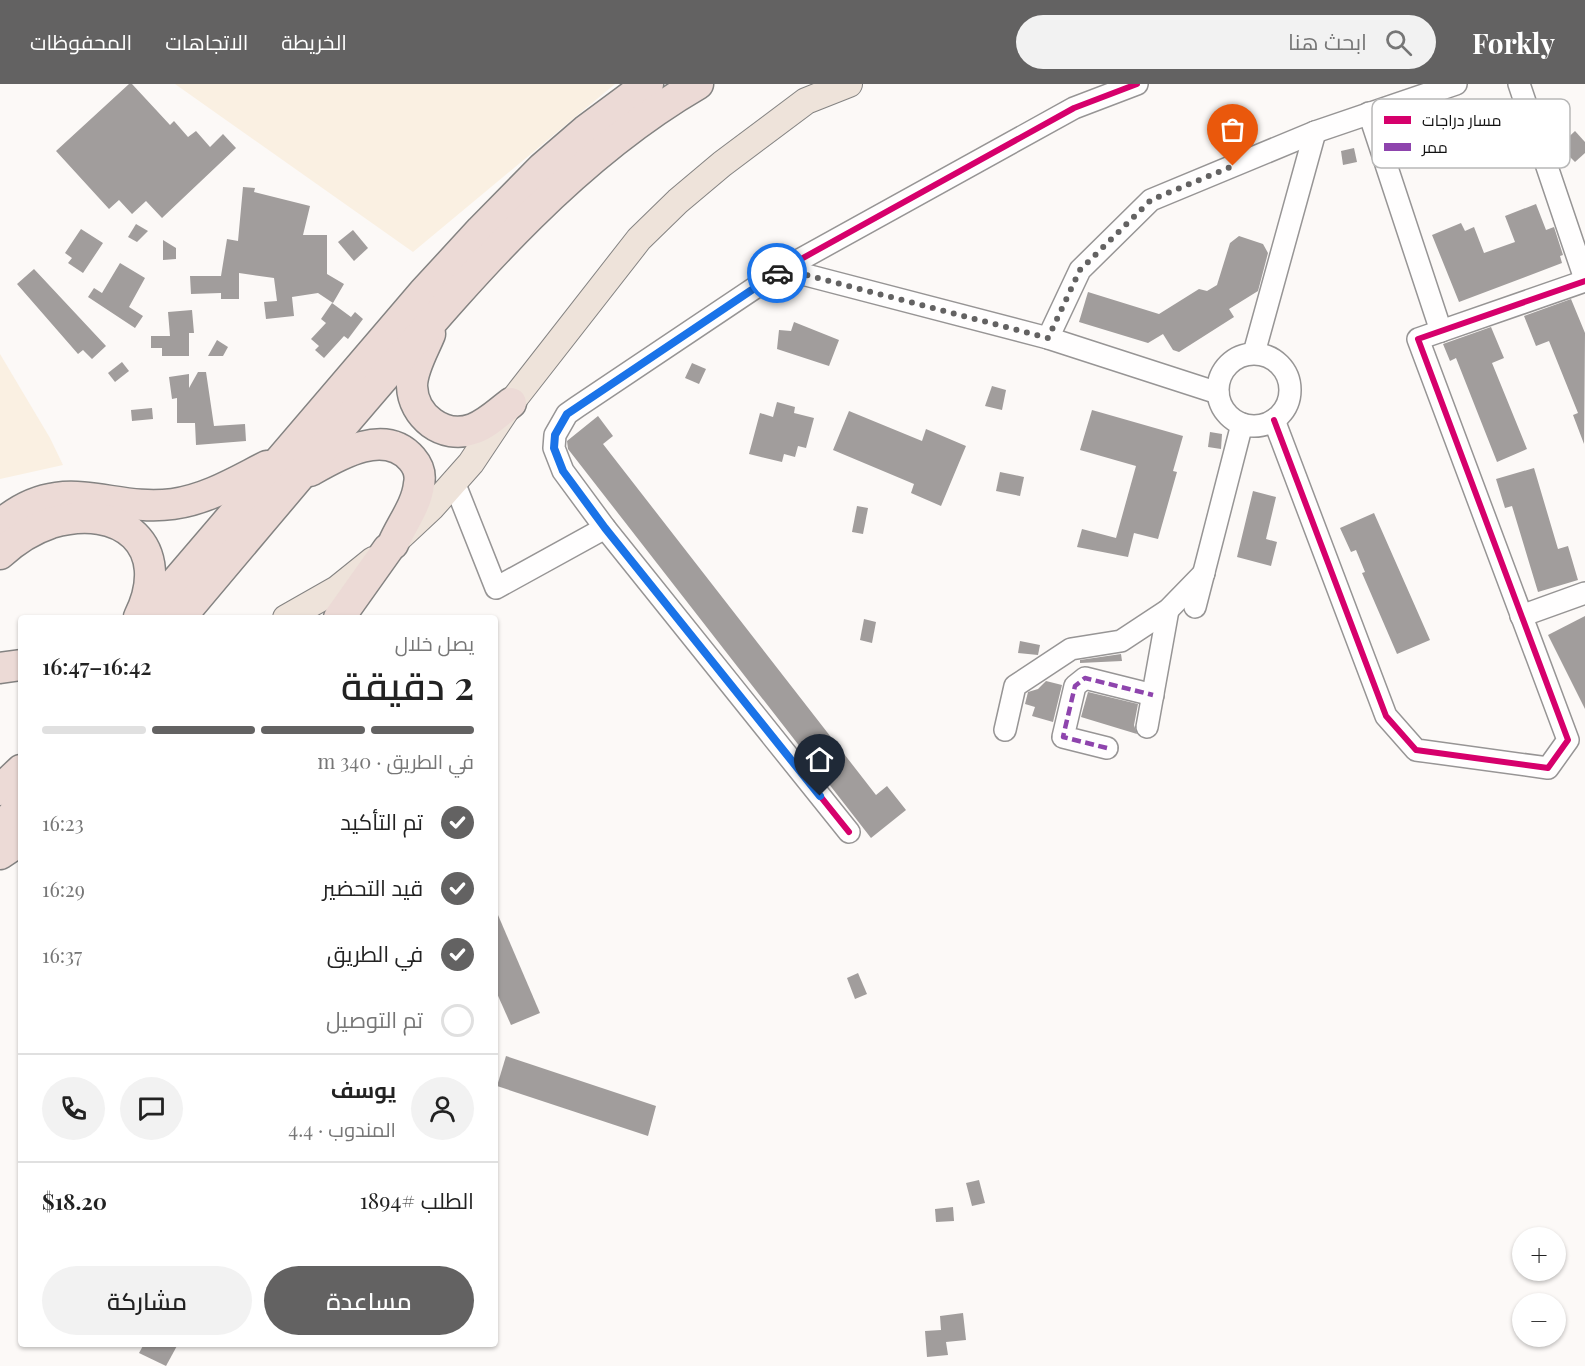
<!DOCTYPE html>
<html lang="ar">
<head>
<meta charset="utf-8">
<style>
  body { margin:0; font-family:"Playfair Display",Cairo,serif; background:#f2f2f2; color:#222; direction:rtl; height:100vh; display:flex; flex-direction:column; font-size:22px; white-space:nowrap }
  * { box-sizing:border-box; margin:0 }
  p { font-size:20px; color:#767676 }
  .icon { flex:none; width:33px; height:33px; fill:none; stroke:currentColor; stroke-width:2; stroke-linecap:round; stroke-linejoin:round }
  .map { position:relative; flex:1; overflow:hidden; direction:ltr }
  .sheet { position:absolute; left:18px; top:531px; width:480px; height:732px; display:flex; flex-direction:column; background:#fff; border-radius:6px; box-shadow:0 2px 4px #0004; direction:rtl }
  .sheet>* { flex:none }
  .fabs { position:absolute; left:1512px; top:1143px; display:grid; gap:12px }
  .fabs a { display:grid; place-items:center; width:54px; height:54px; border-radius:50%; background:#fff; box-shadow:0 2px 4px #0004; font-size:30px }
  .pin { position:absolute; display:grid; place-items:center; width:51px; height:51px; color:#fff; margin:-62px -26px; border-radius:50% 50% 50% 0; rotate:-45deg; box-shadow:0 0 6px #0007 }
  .pin .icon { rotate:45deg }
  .courier { position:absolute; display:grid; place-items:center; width:60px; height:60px; margin:-30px; border:4px solid #1a73e8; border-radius:50%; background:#fff; color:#222; box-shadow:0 2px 8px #0007 }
  .overview em { font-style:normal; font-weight:600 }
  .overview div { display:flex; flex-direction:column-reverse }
  .overview { display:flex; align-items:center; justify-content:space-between; height:102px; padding:0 24px }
  h1 { font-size:39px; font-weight:600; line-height:45px }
  .bar { display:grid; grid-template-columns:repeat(4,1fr); gap:9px 6px; align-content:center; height:72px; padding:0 24px }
  .bar i { height:8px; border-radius:4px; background:#e0e0e0 }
  .bar .on { background:#636262 }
  .bar p { grid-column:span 4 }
  .line { display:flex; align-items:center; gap:15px; padding:0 24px; border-top:2px solid #e0e0e0 }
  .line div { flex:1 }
  .round { display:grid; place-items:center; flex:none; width:63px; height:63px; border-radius:32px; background:#f2f2f2 }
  ol { padding:0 24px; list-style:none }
  li { display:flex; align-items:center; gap:18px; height:66px }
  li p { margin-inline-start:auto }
  li .icon { padding:6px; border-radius:50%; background:#636262; color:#fff; stroke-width:4 }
  li:last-child { color:#767676 }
  li i { width:33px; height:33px; border:3px solid #e0e0e0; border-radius:50% }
  .action { display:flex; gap:12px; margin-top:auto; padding:12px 24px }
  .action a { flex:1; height:69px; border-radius:36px; background:#636262; color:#fff; font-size:24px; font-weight:600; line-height:69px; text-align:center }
  .action a+a { background:#f2f2f2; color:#222 }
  header { display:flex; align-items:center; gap:36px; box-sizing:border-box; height:84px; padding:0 30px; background:#636262; color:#fff }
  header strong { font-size:28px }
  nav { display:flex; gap:33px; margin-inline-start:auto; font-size:21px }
  .search { width:420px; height:54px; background:#f2f2f2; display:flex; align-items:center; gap:15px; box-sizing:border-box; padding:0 21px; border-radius:33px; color:#767676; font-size:22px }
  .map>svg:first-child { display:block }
  .farmland { fill:#faf0e2 }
  .building { fill:#a19d9c }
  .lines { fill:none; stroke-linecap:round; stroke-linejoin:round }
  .minor-casing { stroke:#979595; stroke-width:24 }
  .major-casing { stroke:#848382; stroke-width:28 }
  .highway-casing { stroke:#848382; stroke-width:33 }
  .minor { stroke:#fffefe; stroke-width:21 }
  .major { stroke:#eee3da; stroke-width:26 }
  .highway { stroke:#ecdad6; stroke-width:30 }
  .quiet { stroke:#8e44ad; stroke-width:4.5; stroke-dasharray:9 4.5; stroke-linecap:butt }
  .cycleway-casing { stroke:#fff; stroke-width:10 }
  .cycleway { stroke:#d6006c; stroke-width:6 }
  .done { stroke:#636262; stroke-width:6; stroke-dasharray:0 10.8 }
  .route { stroke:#1a73e8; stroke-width:8 }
  .key { fill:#fff; stroke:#b8b8b8; stroke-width:1.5 }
  .key-label { font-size:16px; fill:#111 }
</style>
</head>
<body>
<header>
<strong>Forkly</strong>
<div class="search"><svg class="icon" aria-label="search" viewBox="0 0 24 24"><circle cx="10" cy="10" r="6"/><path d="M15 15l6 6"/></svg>ابحث هنا</div>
<nav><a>الخريطة</a><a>الاتجاهات</a><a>المحفوظات</a></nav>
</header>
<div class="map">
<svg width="1585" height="1282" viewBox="0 0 1585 1282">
  <rect width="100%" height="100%" fill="#fcf9f7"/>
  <!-- farmland -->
  <g class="farmland">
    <path d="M175,0h440l-202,168z"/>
    <path d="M0,270l50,84 13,27 -63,14z"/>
  </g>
  <!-- building -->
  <g class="building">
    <path d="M129,0h3l38,41 4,-4 14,16 8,-6 14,16 13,-13 13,14 -74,70 -16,-17 -14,13 -13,-14 -10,9 -53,-58z"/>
    <path d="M1575,47l10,11v11l-10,9 -16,-16z"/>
    <path d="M1354,64l3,14 -14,3 -2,-14z"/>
    <path d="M243,103l12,1 -1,4 56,14 -7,29h24v39l17,10 -11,19 -15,-10 -26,4 2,19 -28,3 -2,-17 13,-1 -3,-23 -35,-5v26h-18v-6l-30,1 -1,-18h31l6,-37 11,2z"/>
    <path d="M1536,120l10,26 8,-3 9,28 -3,1 2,7 -103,39 -27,-67 29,-12 4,8 9,-4 10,26 31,-11 -10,-26z"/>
    <path d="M136,140l12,7 -11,11 -9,-5z"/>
    <path d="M81,145l22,14 -20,30 -15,-10 4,-5 -7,-5z"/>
    <path d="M353,146l15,18 -14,13 -16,-19z"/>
    <path d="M1239,152l24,8 5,9 -10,38 -29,18 5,8 -55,35 -6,-2 -10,-16 -15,9 -69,-21 9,-30 71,22 40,-25 8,2 10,-6 13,-42z"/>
    <path d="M163,156l13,8v11l-13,1z"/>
    <path d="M120,179l25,15 -16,29 14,9 -8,12 -47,-31 6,-9 8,5z"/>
    <path d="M34,185l72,77 -14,13 -9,-9 -5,4 -61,-70z"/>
    <path d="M1571,215l14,34 -1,111 -11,-29 5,-2 -29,-72 -13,5 -12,-30z"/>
    <path d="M332,219l19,14 4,-5 8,7 -15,20 -4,-3 -20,22 -9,-8 4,-4 -8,-7 15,-16 -5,-4z"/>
    <path d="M192,226l2,23h-5v23h-27v-8h-11v-12h19l-2,-24z"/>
    <path d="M794,238l45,18 -10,26 -52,-17 2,-19 12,1z"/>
    <path d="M1491,243l13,31 -12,5 35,86 -30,13 -41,-104 -6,3 -7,-17z"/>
    <path d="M217,256l11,7 -5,9h-15z"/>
    <path d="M122,278l7,9 -14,11 -7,-9z"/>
    <path d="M692,279l14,6 -7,15 -14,-6z"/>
    <path d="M198,288h8l8,54 31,-2 1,17 -50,4 -1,-22h-18v-25l-5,1 -3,-22 20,-3v14z"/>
    <path d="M992,302l14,4 -4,20 -17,-4z"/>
    <path d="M777,318l18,5 -1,6 20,5 -8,30 -8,-2 -3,11 -11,-3 -2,8 -33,-8 11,-41 13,4z"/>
    <path d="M152,324l1,11 -21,2 -1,-11z"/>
    <path d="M1092,326l91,26 -10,35 4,1 -19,67 -24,-6 -6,24 -51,-10 5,-18 34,9 20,-72 -56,-16z"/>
    <path d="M849,327l73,30 4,-12 40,17 -25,60 -30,-13 3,-9 -81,-34z"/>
    <path d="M598,332l15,20 -10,8 273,351 11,-9 19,24 -35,28 -303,-389 -1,-8z"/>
    <path d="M1210,348l12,2 -1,15 -13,-2z"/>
    <path d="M1534,384l24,81 10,-3 10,34 -40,12 -26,-86 -7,2 -9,-29z"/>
    <path d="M1000,388l24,5 -4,19 -24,-5z"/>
    <path d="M1253,407l23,6 -10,42 11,3 -6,24 -34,-9z"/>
    <path d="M857,422l11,2 -5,26 -11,-2z"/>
    <path d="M1374,429l56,127 -33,14 -35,-81 3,-1 -9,-22 -5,2 -11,-24z"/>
    <path d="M1585,532v93l-37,-74z"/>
    <path d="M864,535l12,3 -4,21 -12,-3z"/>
    <path d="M1020,557l20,4 -2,10 -20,-2z"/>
    <path d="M1121,570l1,7 -42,2v-3z"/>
    <path d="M1046,597l16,4 -9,37 -21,-6 3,-9 -10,-3 3,-12 10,-3z"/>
    <path d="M1088,608l50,12 -4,21 3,9 -56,-17z"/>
    <path d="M495,824l45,105 -29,12 -16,-36z"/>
    <path d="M858,889l9,21 -12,5 -8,-21z"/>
    <path d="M506,972l150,50 -8,30 -151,-50z"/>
    <path d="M979,1096l6,23 -13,3 -6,-23z"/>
    <path d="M953,1123l1,14 -18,1 -1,-13z"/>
    <path d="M963,1229l3,27 -20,2 2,13 -21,2 -2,-26 16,-1 -1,-14z"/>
    <path d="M144,1260h34l-12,22 -27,-13z"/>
  </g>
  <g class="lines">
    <defs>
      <g id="minor">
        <path d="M1519,0l66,195"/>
        <path d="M1369,29l72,218"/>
        <path d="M783,185l265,69 170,55"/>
        <path d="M1048,254l32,-68 71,-70 164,-68 141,-48"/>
        <path d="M1254,269l61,-221"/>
        <circle cx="1254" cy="306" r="36"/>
        <path d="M1274,336l112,296 30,34 132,18 20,-28 -150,-401 167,-58"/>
        <path d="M454,398l42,106 109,-60"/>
        <path d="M1195,523l47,-183"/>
        <path d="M1521,532l64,-23"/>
        <path d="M1147,643l21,-117"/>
        <path d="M1005,646l10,-44 56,-37 50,-8 47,-31 36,-37"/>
        <path d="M1107,664l-44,-11 12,-51 10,-8 68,17"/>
        <path d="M849,748l-244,-304 -42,-57 -9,-23 1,-13 12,-21 10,-7 206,-138 291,-161 63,-24"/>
      </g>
      <g id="major">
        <path d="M401,452l31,-29 39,-44 40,-60 128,-164 39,-38 44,-37 84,-63 43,-17"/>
        <path d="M286,534l51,-29 36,-29"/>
      </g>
      <g id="highway">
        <path d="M430,250c-6,15 -18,35 -18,52 1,30 31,54 61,43 14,-5 26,-17 38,-26"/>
        <path d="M310,387c28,-16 75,-44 102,-12 6,7 9,16 7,25 -2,21 -18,41 -26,60"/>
        <path d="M0,441c62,-54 109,-12 173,-21 35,-5 64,-23 94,-38"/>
        <path d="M0,470c14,-13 33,-25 51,-31 70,-21 123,23 88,94"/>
        <path d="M145,534l278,-325 58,-63 61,-62 44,-38 62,-46"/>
        <path d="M180,534c68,-81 136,-162 205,-242 92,-107 189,-220 313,-292"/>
        <path d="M339,534l49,-69"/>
        <path d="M0,584l21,-3"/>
        <path d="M0,706l21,-20"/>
        <path d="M0,746l21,-25"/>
        <path d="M0,770l21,-14"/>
      </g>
    </defs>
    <!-- minor casing -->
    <use href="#minor" class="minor-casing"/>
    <!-- major casing -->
    <use href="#major" class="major-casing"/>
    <!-- highway casing -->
    <use href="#highway" class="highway-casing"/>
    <!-- minor -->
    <use href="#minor" class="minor"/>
    <!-- major -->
    <use href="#major" class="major"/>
    <!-- highway -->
    <use href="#highway" class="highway"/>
    <!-- quiet -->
    <path class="quiet" d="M1107,664l-44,-11 12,-51 10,-8 68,17"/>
    <defs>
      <g id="cycleway">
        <path d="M1274,336l112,296 30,34 132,18 20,-28 -150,-401 167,-58"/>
        <path d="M849,748l-244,-304 -42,-57 -9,-23 1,-13 12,-21 10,-7 206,-138 291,-161 63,-24"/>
      </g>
    </defs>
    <!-- cycleway casing -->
    <use href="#cycleway" class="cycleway-casing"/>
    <!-- cycleway -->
    <use href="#cycleway" class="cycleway"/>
  </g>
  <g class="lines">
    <!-- done -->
    <path class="done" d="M777,189l6,-4 265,69 32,-68 71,-70 82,-34"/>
    <!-- route -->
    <path class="route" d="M777,189l-210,141 -12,21 -1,13 9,23 42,57 215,268"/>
  </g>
  <!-- legend -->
  <rect x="1372" y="15" width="198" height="69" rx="9" class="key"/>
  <rect x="1384" y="32" width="27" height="8" fill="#d6006c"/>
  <rect x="1384" y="59" width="27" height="8" fill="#8e44ad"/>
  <g class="key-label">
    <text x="1422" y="42">مسار دراجات</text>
    <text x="1422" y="69">ممر</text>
  </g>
</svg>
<div class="fabs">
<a>+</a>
<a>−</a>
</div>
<div class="pin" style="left:1233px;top:82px;background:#ea580c"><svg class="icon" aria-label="bag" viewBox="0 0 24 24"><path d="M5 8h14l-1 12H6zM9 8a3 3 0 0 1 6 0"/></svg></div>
<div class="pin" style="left:820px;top:712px;background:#1f2937"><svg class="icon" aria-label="home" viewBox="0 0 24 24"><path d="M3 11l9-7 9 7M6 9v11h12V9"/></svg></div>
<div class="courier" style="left:777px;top:189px"><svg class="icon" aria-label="car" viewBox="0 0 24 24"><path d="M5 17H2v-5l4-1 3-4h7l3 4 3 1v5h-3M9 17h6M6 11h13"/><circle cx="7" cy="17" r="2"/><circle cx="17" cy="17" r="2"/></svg></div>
<section class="sheet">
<div class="overview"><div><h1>2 دقيقة</h1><p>يصل خلال</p></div><em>16:42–16:47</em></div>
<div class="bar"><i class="on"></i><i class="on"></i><i class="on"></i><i></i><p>في الطريق · 340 m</p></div>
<ol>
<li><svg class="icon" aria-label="check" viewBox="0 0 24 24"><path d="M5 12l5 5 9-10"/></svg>تم التأكيد<p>16:23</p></li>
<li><svg class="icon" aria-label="check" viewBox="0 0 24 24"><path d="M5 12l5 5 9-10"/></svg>قيد التحضير<p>16:29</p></li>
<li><svg class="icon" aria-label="check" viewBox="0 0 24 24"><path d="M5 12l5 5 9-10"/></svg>في الطريق<p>16:37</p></li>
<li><i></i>تم التوصيل</li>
</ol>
<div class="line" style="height:108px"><a class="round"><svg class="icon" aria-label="person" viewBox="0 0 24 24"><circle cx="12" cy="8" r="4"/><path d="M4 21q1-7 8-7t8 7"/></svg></a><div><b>يوسف</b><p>المندوب · 4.4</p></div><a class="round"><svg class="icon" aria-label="chat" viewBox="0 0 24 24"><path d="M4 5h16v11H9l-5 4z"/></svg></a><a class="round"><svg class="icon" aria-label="phone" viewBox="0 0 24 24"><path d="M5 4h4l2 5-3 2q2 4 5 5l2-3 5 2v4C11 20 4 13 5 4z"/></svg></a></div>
<div class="line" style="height:78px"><div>الطلب #1894</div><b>$18.20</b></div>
<div class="action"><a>مساعدة</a><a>مشاركة</a></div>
</section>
</div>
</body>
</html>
